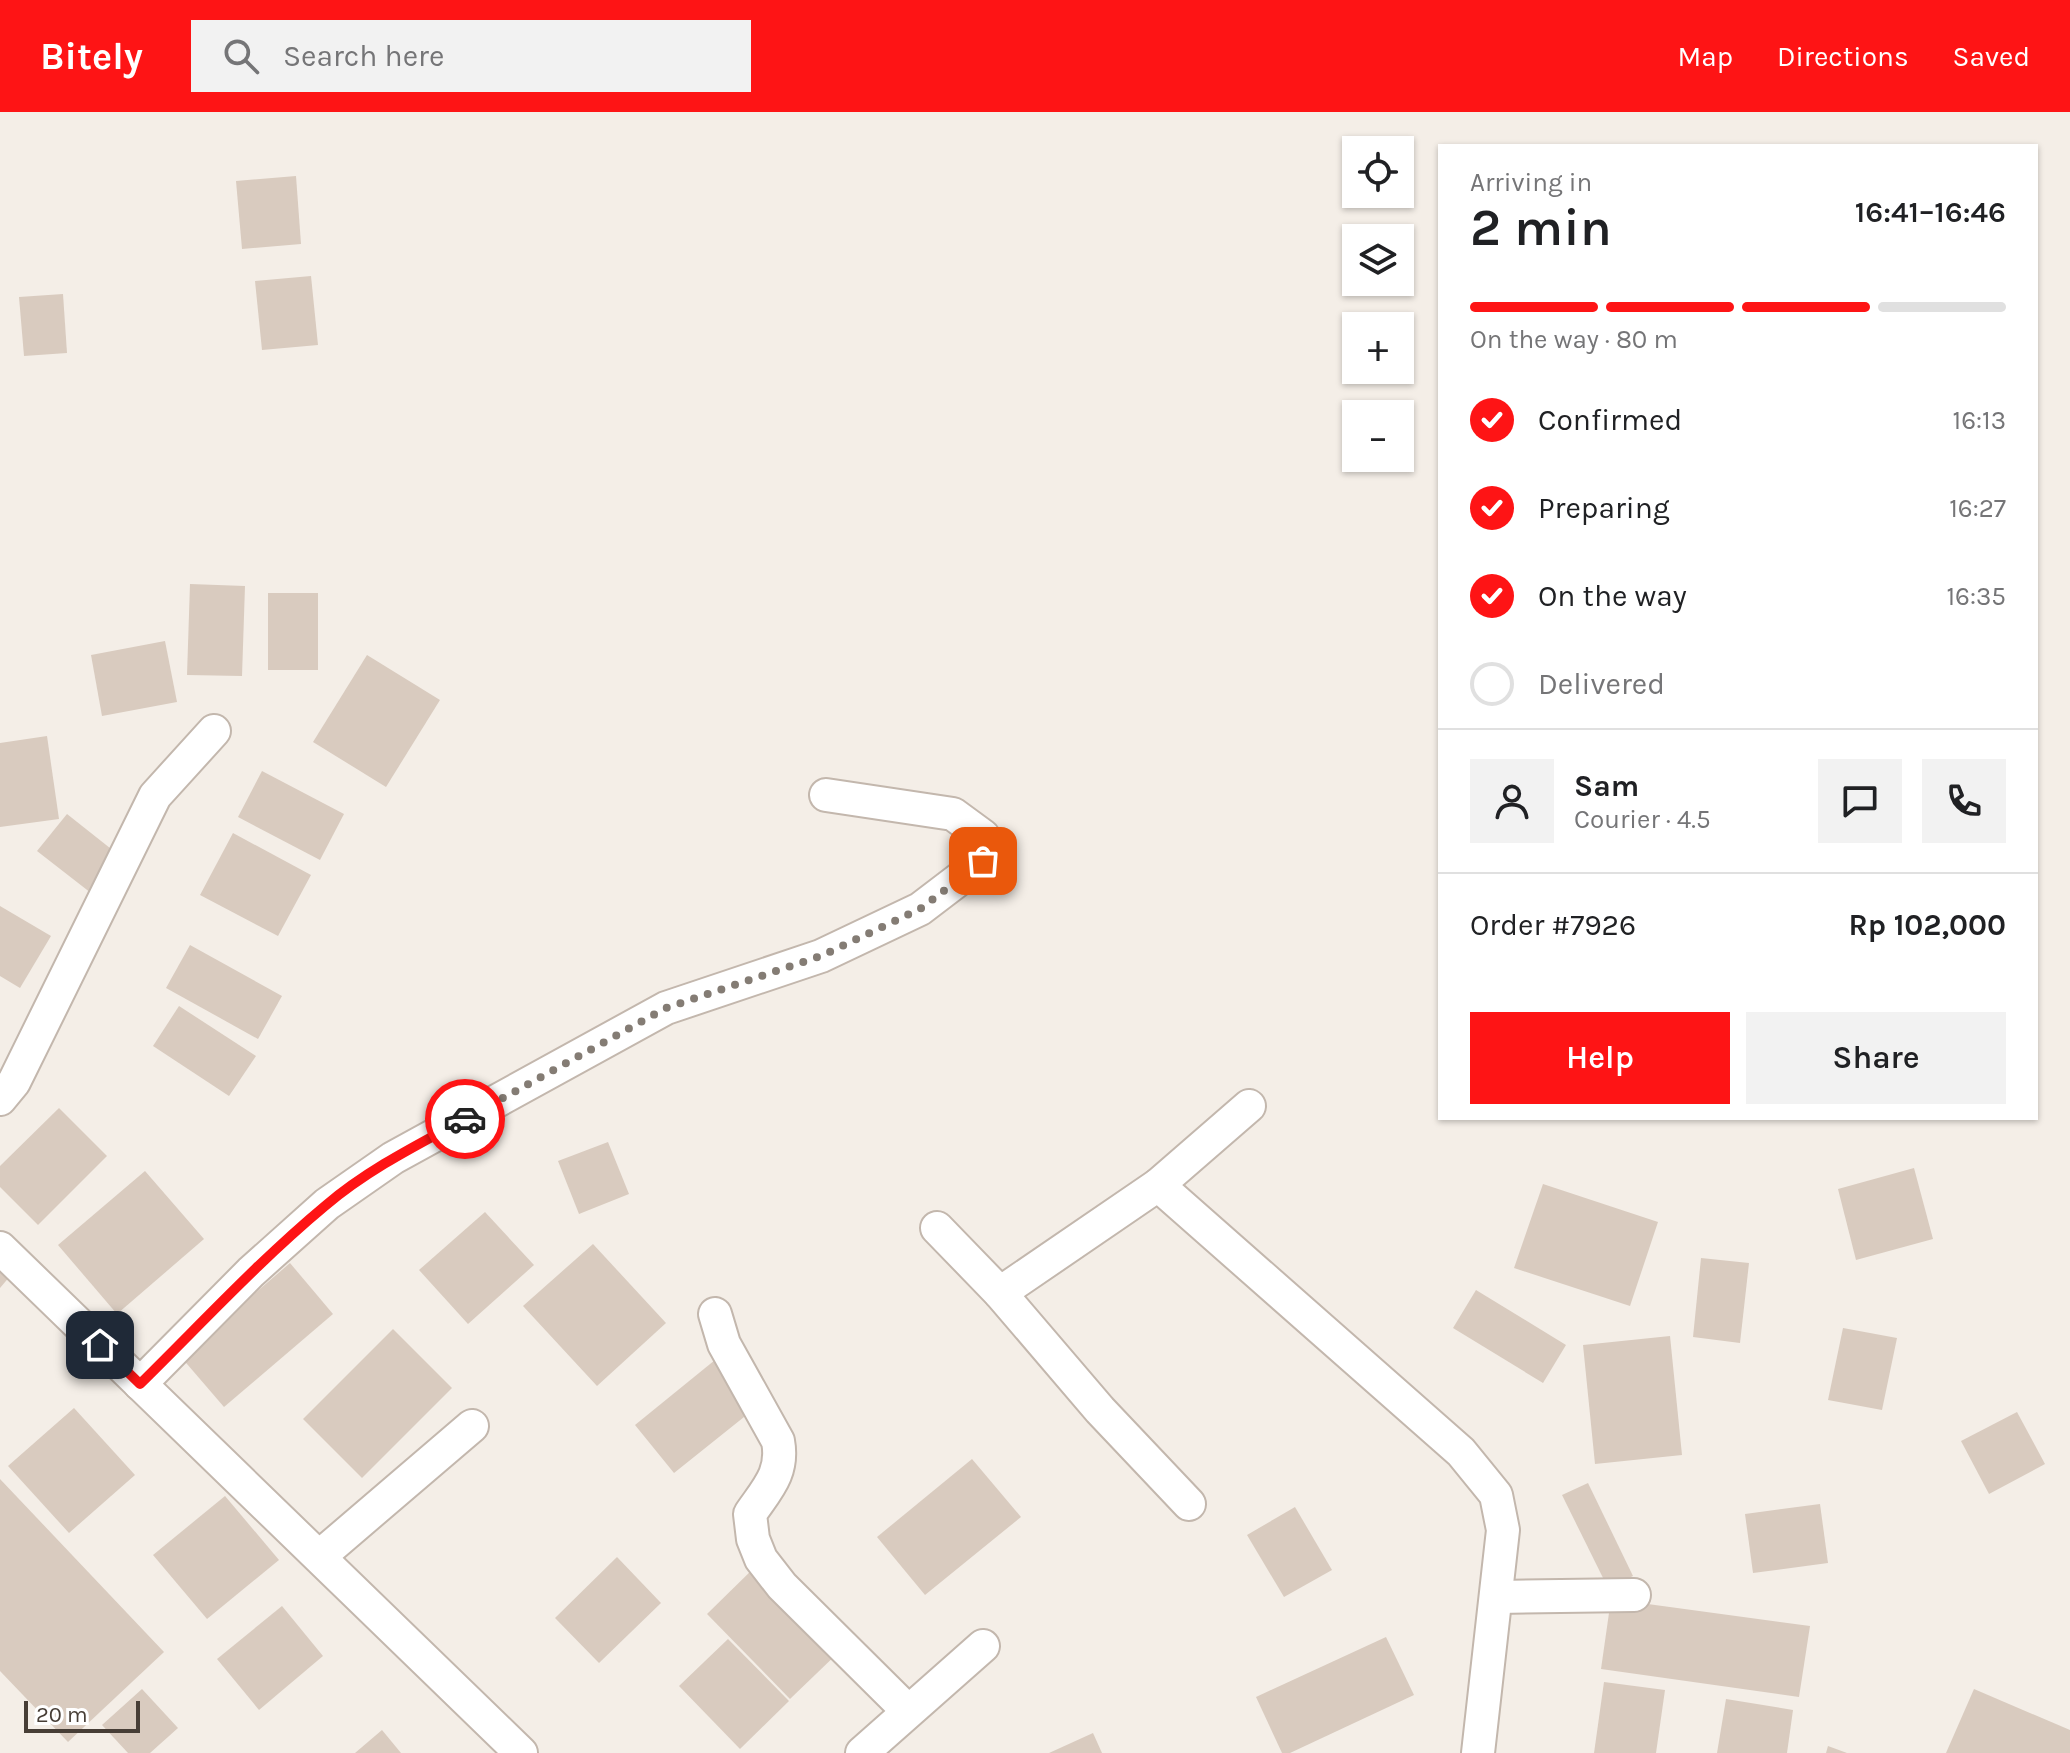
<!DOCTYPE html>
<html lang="en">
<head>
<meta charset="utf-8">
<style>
  body { margin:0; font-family:Karla,sans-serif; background:#f2f2f2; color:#202124; height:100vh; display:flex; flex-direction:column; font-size:30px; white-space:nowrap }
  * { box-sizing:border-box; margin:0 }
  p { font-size:26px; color:#757577 }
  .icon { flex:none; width:44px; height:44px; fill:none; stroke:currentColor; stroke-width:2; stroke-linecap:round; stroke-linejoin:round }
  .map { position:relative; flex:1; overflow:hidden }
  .panel { position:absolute; left:1438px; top:32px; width:600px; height:976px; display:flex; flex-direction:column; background:#fff; border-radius:0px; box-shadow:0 2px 6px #0004 }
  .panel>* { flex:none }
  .buttons { position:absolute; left:1342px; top:24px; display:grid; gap:16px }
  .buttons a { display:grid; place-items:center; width:72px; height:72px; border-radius:0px; background:#fff; box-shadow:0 2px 6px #0004; font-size:40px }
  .scale { position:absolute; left:24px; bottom:20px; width:116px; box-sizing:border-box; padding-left:8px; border:4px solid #473e36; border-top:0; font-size:22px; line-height:28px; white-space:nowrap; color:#473e36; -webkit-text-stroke:6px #fff; paint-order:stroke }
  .pin { position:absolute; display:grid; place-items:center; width:68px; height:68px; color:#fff; margin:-34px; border-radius:16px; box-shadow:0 4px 12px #0006 }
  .courier { position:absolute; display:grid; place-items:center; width:80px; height:80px; margin:-40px; border:6px solid #fe1415; border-radius:50%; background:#fff; color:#222; box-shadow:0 2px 10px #0007 }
  .summary em { font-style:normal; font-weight:600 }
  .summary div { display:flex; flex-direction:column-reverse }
  .summary { display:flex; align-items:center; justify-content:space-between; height:136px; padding:0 32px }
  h1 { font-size:52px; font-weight:600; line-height:60px }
  .bar { display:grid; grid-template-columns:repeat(4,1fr); gap:12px 8px; align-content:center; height:96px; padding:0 32px }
  .bar i { height:10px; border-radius:6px; background:#e0e0e0 }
  .bar .on { background:#fe1415 }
  .bar p { grid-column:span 4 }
  .line { display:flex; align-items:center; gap:20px; padding:0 32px; border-top:2px solid #e0e0e0 }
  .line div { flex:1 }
  .round { display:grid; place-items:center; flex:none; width:84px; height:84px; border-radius:0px; background:#f2f2f2 }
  ol { padding:0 32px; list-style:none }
  li { display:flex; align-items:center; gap:24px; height:88px }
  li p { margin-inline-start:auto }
  li .icon { padding:8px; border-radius:50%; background:#fe1415; color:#fff; stroke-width:4 }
  li:last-child { color:#757577 }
  li i { width:44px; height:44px; border:4px solid #e0e0e0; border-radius:50% }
  .action { display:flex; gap:16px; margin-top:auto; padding:16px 32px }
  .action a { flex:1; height:92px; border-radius:0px; background:#fe1415; color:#fff; font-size:32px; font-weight:600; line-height:92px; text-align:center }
  .action a+a { background:#f2f2f2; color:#202124 }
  header { display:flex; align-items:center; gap:48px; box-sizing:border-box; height:112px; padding:0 40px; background:#fe1415; color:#fff }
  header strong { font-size:38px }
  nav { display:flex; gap:44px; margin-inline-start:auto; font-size:28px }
  .search { width:560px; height:72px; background:#f2f2f2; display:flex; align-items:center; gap:20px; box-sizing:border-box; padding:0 28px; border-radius:0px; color:#757577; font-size:30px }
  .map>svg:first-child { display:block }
  .building { fill:#d9cbbf }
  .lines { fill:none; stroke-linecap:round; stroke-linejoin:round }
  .minor-casing { stroke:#c3b7ad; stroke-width:36 }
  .minor { stroke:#fff; stroke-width:32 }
  .done { stroke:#847c74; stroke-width:8; stroke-dasharray:0 14.4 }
  .route { stroke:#fe1415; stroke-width:10 }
</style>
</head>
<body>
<header>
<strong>Bitely</strong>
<div class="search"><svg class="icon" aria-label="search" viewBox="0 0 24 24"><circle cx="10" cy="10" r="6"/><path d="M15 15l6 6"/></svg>Search here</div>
<nav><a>Map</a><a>Directions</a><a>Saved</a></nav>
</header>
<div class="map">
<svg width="2070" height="1641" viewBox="0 0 2070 1641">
  <rect width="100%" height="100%" fill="#f4eee7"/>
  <!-- building -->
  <g class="building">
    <path d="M296,64l5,68 -59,5 -6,-68z"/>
    <path d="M311,164l7,69 -56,5 -7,-69z"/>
    <path d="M63,182l4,59 -43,3 -5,-59z"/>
    <path d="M190,472l55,2 -3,90 -55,-1z"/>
    <rect x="268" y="481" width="50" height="77"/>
    <path d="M165,529l12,61 -75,14 -11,-61z"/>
    <path d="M367,543l73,45 -54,87 -73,-45z"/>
    <path d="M47,624l12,83 -59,8v-84z"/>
    <path d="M262,659l82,43 -24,46 -82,-43z"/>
    <path d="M67,702l53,42 -29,37 -54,-42z"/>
    <path d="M233,721l78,42 -33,61 -78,-41z"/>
    <path d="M0,794l51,30 -31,52 -20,-12z"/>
    <path d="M190,833l92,51 -24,43 -92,-51z"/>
    <path d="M179,894l77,50 -27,40 -76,-50z"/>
    <path d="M59,996l48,48 -69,69 -38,-38v-21z"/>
    <path d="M608,1030l21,52 -50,20 -21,-53z"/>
    <path d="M1914,1056l19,71 -77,21 -18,-71z"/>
    <path d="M145,1059l59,68 -87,75 -59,-69z"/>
    <path d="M1543,1072l115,38 -28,84 -116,-38z"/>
    <path d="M485,1100l49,53 -66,59 -49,-54z"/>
    <path d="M593,1132l73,79 -69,63 -74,-80z"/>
    <path d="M1701,1146l48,5 -9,80 -47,-6z"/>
    <path d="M290,1151l43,51 -109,93 -43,-50z"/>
    <path d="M0,1154l11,9 -11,13z"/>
    <path d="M1476,1178l90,55 -23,38 -90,-55z"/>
    <path d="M1843,1216l54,10 -15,72 -54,-10z"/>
    <path d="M393,1217l59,59 -90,90 -59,-59z"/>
    <path d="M1670,1224l12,119 -87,9 -12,-119z"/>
    <path d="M715,1248l39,49 -80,64 -39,-48z"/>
    <path d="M74,1296l61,67 -66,58 -61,-67z"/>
    <path d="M2017,1300l28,52 -56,30 -28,-53z"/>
    <path d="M972,1347l49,58 -96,78 -48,-58z"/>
    <path d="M0,1367l164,173 -96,90 -68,-71z"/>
    <path d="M1588,1371l45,93 -25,12 -46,-93z"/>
    <path d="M225,1384l54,64 -72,59 -54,-64z"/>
    <path d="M1820,1392l8,59 -75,10 -8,-59z"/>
    <path d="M1295,1395l37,63 -48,27 -37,-62z"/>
    <path d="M617,1445l44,46 -62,60 -44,-45z"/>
    <path d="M758,1452l84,85 -52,50 -83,-85z"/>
    <path d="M1611,1487l199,27 -11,71 -198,-28z"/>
    <path d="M282,1494l41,50 -64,54 -42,-51z"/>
    <path d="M1386,1525l28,58 -124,58h-8l-26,-56z"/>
    <path d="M728,1527l61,62 -49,48 -61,-63z"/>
    <path d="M1604,1570l61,8 -9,63h-62z"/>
    <path d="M142,1577l36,39 -28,25h-22l-26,-28z"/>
    <path d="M1974,1577l96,41v23h-124z"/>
    <path d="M1726,1587l67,11 -6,43h-70z"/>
    <path d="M382,1618l19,23h-46z"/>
    <path d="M1093,1621l9,20h-53z"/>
    <path d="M1828,1634l19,7h-21z"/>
  </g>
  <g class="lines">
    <defs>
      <g id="minor">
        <path d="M0,987l14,-17 141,-286 59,-65"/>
        <path d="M1158,1073l91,-79"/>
        <path d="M937,1116l63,65 158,-108 303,267 35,43 7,35 -25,223"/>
        <path d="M0,1136l521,505"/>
        <path d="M1000,1181l100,117 89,94"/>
        <path d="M715,1202l9,30 54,97c6,32 -11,48 -28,73l3,25 8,20 21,27 125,124"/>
        <path d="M140,1272l111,-112 76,-68 66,-46 273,-150 155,-52 99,-47 63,-48v-25l-30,-22 -127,-19"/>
        <path d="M320,1444l152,-130"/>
        <path d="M1498,1485l136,-2"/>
        <path d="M862,1641l121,-107"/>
      </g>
    </defs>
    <!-- minor casing -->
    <use href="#minor" class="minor-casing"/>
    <!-- minor -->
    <use href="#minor" class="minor"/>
  </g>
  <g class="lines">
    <!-- done -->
    <path class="done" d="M465,1007l201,-111 155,-52 99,-47 63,-48"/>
    <!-- route -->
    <path class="route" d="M100,1233l40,39c61,-60 119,-123 185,-178 42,-36 92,-61 140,-87"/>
  </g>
</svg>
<div class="buttons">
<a><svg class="icon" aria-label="locate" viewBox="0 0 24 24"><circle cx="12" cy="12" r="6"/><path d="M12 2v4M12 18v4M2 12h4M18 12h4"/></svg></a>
<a><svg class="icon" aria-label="layers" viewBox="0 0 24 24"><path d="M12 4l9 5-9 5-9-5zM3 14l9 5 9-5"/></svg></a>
<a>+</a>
<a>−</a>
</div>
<div class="scale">20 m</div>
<div class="pin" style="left:983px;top:749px;background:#ea580c"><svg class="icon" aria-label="bag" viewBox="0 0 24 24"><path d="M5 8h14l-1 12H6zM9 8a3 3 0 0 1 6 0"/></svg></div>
<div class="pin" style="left:100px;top:1233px;background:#1f2937"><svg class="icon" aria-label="home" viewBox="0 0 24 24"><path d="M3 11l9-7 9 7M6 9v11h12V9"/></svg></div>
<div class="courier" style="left:465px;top:1007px"><svg class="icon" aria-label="car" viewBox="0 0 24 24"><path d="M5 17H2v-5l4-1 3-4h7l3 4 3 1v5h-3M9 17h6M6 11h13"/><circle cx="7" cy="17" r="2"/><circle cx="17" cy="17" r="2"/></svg></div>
<section class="panel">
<div class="summary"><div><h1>2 min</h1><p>Arriving in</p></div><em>16:41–16:46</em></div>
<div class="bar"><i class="on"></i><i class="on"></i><i class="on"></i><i></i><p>On the way · 80 m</p></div>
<ol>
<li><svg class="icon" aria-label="check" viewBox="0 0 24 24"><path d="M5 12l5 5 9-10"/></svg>Confirmed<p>16:13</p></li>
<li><svg class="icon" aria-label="check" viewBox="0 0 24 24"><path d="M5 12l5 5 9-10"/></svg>Preparing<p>16:27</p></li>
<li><svg class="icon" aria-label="check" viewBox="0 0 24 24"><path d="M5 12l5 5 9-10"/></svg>On the way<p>16:35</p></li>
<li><i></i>Delivered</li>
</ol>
<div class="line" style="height:144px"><a class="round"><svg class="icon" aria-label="person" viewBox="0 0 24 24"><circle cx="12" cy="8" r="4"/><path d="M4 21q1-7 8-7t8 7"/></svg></a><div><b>Sam</b><p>Courier · 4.5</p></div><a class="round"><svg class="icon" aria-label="chat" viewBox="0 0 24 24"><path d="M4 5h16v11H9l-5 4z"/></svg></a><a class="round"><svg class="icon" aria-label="phone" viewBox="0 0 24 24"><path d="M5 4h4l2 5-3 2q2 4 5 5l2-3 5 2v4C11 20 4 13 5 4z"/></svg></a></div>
<div class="line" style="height:104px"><div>Order #7926</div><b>Rp 102,000</b></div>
<div class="action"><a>Help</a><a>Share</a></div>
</section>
</div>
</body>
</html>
